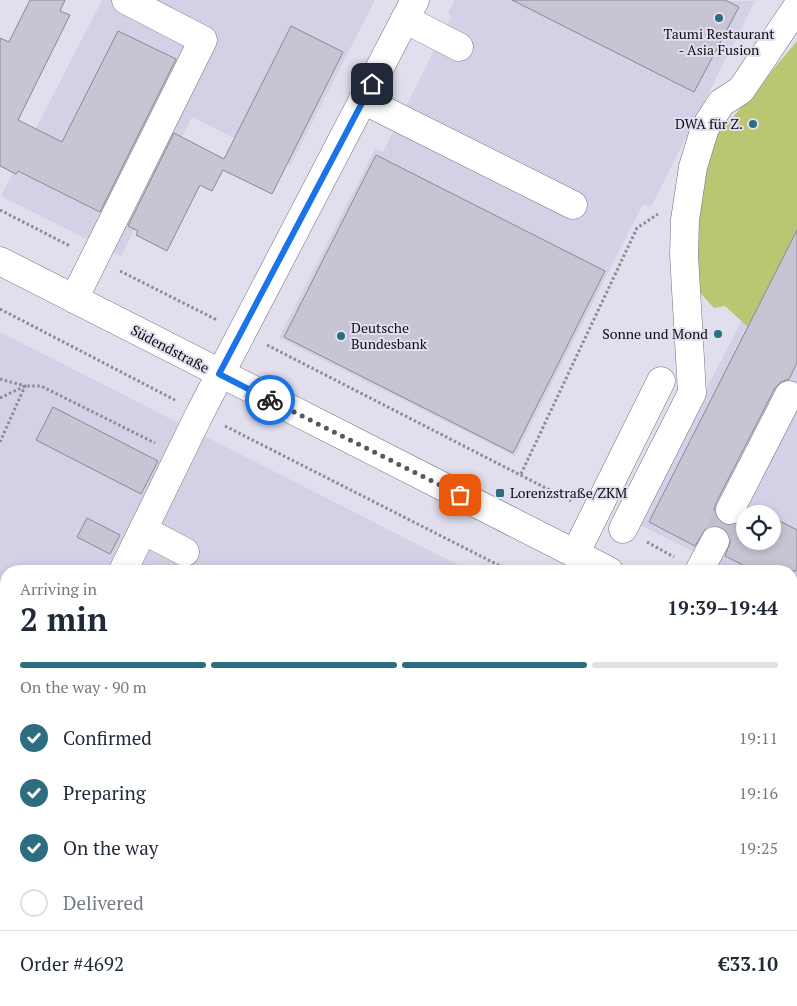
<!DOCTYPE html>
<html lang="en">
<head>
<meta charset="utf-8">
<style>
  body { margin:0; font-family:"PT Serif",serif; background:#f2f2f3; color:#1f2937; height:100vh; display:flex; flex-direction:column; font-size:19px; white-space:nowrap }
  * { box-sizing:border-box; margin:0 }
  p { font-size:16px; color:#747a83 }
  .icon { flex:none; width:28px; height:28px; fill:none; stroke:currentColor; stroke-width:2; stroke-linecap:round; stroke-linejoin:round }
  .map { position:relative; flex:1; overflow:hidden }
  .details { position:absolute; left:0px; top:565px; width:798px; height:441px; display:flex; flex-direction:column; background:#fff; border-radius:20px 20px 0 0; box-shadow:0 2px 8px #0003 }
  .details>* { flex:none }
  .fabs { position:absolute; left:736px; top:505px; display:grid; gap:10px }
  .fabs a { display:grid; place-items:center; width:45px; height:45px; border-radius:50%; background:#fff; box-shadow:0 2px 8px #0003; font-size:25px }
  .pin { position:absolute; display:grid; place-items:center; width:42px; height:42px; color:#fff; margin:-21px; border-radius:10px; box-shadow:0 2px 8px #0006 }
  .courier { position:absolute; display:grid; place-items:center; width:50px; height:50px; margin:-25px; border:4px solid #1a73e8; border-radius:50%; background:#fff; color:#222; box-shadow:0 1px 6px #0007 }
  .summary em { font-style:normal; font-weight:800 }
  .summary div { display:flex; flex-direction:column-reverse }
  .summary { display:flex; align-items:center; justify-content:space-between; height:85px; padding:0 20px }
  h1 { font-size:32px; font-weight:800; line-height:38px }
  .bar { display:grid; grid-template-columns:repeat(4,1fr); gap:8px 5px; align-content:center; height:60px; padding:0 20px }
  .bar i { height:6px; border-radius:4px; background:#e0e1e3 }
  .bar .on { background:#2c6e80 }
  .bar p { grid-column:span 4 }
  .line { display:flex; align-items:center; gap:12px; padding:0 20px; border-top:1px solid #e0e1e3 }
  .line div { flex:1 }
  ol { padding:0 20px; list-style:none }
  li { display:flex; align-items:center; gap:15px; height:55px }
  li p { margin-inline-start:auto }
  li .icon { padding:5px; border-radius:50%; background:#2c6e80; color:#fff; stroke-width:4 }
  li:last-child { color:#747a83 }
  li i { width:28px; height:28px; border:2px solid #e0e1e3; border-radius:50% }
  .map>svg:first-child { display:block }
  .built { fill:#d4d1e7; fill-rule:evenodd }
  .green { fill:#bbc673 }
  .building { fill:#c7c4d3; stroke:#8a8895 }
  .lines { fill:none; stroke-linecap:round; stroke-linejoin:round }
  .minor-tunnel { stroke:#c1bfcc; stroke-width:28; stroke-dasharray:28 14; stroke-linecap:butt }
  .minor-casing { stroke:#73717e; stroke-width:29 }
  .path { stroke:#8d8b96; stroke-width:3; stroke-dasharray:2.5 2.5; stroke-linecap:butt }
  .minor { stroke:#fff; stroke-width:28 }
  .done { stroke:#58565f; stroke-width:5; stroke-dasharray:0 9 }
  .route { stroke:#1a73e8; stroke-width:6 }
  .poi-dot { fill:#2c6e80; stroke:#e1deed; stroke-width:2 }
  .labels { text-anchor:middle; stroke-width:4; stroke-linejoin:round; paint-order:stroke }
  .poi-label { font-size:14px; fill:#0e0d12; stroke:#e1deed; text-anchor:end }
  .street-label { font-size:14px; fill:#0e0d12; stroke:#e1deed }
</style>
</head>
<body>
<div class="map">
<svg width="797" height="1006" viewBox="0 0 797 1006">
  <rect width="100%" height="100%" fill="#e1deed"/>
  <!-- built -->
  <g class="built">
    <path d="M102,0h273l-85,166 -98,-49 -71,139 -120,-60z"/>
    <path d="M455,0l300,1 -104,206 -8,-3 -128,252 -236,-118 96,-189 8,3 68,-135 -3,-4z"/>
    <path d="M797,215v389l-6,-3v-30h-59l-96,-48zM745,514h27v27h-27z"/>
    <path d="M0,332l470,239h-464v429h750l-3,6h-753z"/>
    <path d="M791,807l6,3v110l-6,11z"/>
  </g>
  <!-- green -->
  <g class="green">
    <path d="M797,41v189l-49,97 -23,-21 -11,2 -12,-13 -8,-15 4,-75 25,-95 6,12z"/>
    <path d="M797,920v86h-44l3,-6h35v-69z"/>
  </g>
  <!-- building -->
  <g class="building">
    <path d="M30,0h35l-5,11 10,4 -52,105 44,22 56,-111 58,28 -76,153 -82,-41 -2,3 -16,-8v-128l9,4z"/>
    <path d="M512,0h213l14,7 -45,85z"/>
    <path d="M291,26l52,26 -71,142 -49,-24 -11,21 -12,-6 -33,66 -31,-16 2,-4 -10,-5 46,-93 50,26z"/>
    <path d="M376,155l229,116 -92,182 -229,-116z"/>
    <path d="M797,230v133l-8,16 -8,3 -6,6 -59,115 -2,7 3,9 5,5 8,2 9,-3 6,-8v26h27v-24l25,13v41h-42l-30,-15 6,-16 -3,-8 -6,-5 -8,-2 -8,3 -11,18 -46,-24z"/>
    <path d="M53,407l105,54 -17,33 -105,-54z"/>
    <path d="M87,518l33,17 -10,19 -33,-17z"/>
  </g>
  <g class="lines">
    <!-- minor-tunnel -->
    <path class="minor-tunnel" d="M715,541l15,-31"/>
    <defs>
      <g id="minor">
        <path d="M405,19l54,28"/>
        <path d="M363,100l210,105"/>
        <path d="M0,261l609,310"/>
        <path d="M74,299l129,-259 -77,-40"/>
        <path d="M730,510l59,-115"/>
        <path d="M623,529l69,-136 -8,-138 1,-35 8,-53 12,-39 16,-25 20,-13 56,-83"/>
        <path d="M143,530l42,22"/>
        <path d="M575,554l86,-173"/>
        <path d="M123,571l77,-158 215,-413"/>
        <path d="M699,571l16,-30"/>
        <path d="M791,663l6,3"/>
        <path d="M0,664l6,4"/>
        <path d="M311,1006l3,-6"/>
      </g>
    </defs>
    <!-- minor casing -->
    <use href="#minor" class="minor-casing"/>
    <!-- path -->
    <g class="path">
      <path d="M0,210l70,36"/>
      <path d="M120,271l97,49"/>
      <path d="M0,309l175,91"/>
      <path d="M267,345l304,156"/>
      <path d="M0,379l25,7 -25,56"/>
      <path d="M0,398l25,-12h16l114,57"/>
      <path d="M225,426l285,145"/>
      <path d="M521,474l116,-246 21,-14"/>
      <path d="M647,542l27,15"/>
      <path d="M791,620l6,3"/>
      <path d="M791,718l6,3"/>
      <path d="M791,759l6,-27"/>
      <path d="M791,778l6,-4"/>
      <path d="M0,869l6,-30"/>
    </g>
    <!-- minor -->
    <use href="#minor" class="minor"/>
  </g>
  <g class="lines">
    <!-- done -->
    <path class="done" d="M270,400l190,95"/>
    <!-- route -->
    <path class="route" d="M270,400l-51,-26 153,-290"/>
  </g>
  <!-- markers -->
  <g class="poi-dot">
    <circle cx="719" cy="18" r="5"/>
    <circle cx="753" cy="124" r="5"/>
    <circle cx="718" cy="334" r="5"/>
    <circle cx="341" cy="336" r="5"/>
    <rect x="495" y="488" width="10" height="10" rx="2.5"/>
  </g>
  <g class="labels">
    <!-- poi labels -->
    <g class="poi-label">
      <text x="719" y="39" text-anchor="middle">Taumi Restaurant<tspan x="719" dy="16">- Asia Fusion</tspan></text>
      <text x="743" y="129">DWA für Z.</text>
      <text x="351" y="333" text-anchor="start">Deutsche<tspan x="351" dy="16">Bundesbank</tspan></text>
      <text x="708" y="339">Sonne und Mond</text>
      <text x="510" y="498" text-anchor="start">Lorenzstraße/ZKM</text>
    </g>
    <!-- street labels -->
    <g class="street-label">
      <text transform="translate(170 349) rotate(28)" y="5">Südendstraße</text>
    </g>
  </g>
</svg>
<div class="fabs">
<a><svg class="icon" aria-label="locate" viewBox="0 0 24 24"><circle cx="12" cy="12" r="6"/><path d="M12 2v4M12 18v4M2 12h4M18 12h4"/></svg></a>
</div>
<div class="pin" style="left:460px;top:495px;background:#ea580c"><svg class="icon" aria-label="bag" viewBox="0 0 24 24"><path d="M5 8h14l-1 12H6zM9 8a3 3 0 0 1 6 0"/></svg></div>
<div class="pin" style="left:372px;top:84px;background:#1f2937"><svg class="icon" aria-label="home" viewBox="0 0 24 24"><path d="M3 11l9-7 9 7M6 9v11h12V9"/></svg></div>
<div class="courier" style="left:270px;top:400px"><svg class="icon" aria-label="bike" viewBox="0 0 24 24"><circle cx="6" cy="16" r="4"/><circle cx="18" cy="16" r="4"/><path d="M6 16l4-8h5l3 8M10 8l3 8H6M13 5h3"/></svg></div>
<section class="details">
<div class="summary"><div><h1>2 min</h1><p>Arriving in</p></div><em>19:39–19:44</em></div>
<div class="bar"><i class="on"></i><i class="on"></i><i class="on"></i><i></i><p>On the way · 90 m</p></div>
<ol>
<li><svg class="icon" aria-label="check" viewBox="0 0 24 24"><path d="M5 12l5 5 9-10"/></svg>Confirmed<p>19:11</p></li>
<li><svg class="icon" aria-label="check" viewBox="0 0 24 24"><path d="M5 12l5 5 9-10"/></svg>Preparing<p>19:16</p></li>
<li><svg class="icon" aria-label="check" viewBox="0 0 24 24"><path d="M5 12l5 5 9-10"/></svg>On the way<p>19:25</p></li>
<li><i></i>Delivered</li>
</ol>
<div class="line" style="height:65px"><div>Order #4692</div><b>€33.10</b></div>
</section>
</div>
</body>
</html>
